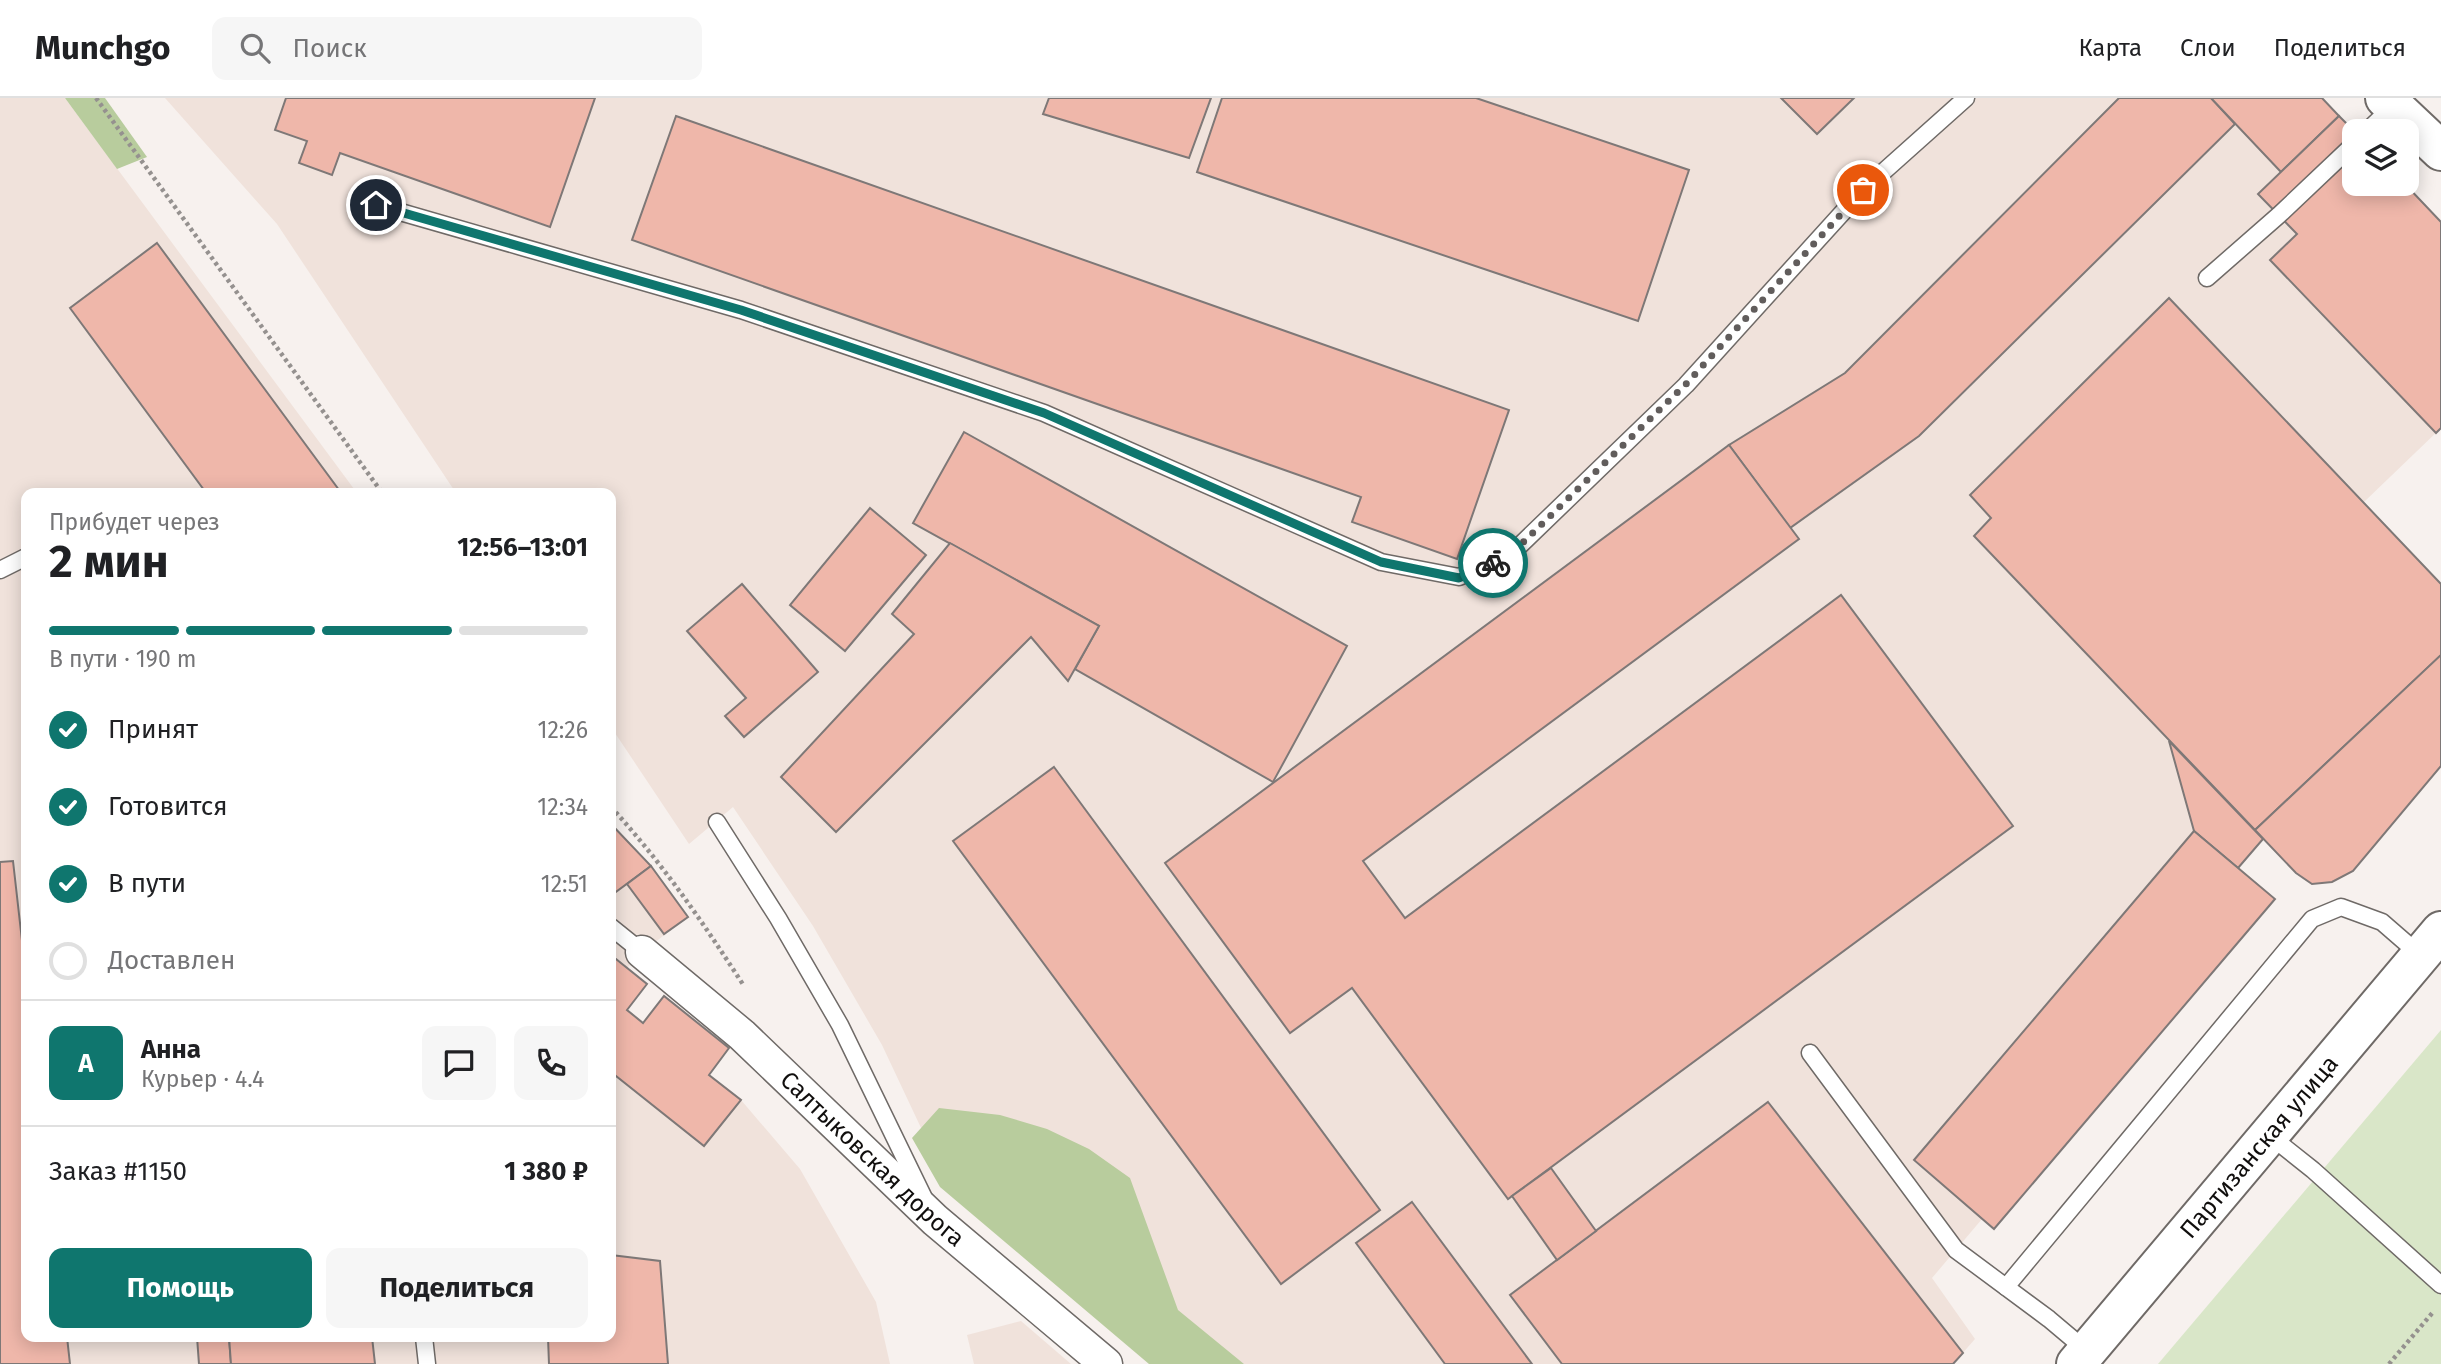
<!DOCTYPE html>
<html lang="ru">
<head>
<meta charset="utf-8">
<style>
  body { margin:0; font-family:"Fira Sans",sans-serif; background:#f6f6f6; color:#202124; height:100vh; display:flex; flex-direction:column; font-size:26px; white-space:nowrap }
  * { box-sizing:border-box; margin:0 }
  p { font-size:23px; color:#757577 }
  .icon { flex:none; width:38px; height:38px; fill:none; stroke:currentColor; stroke-width:2; stroke-linecap:round; stroke-linejoin:round }
  .map { position:relative; flex:1; overflow:hidden }
  .sheet { position:absolute; left:21px; top:390px; width:595px; height:854px; display:flex; flex-direction:column; background:#fff; border-radius:14px; box-shadow:0 4px 18px #0003 }
  .sheet>* { flex:none }
  .tools { position:absolute; left:2342px; top:21px; display:grid; gap:14px }
  .tools a { display:grid; place-items:center; width:77px; height:77px; border-radius:14px; background:#fff; box-shadow:0 4px 18px #0003; font-size:35px }
  .pin { position:absolute; display:grid; place-items:center; width:60px; height:60px; color:#fff; margin:-30px; border:4px solid #fff; border-radius:50%; box-shadow:0 2px 7px #0007 }
  .courier { position:absolute; display:grid; place-items:center; width:70px; height:70px; margin:-35px; border:5px solid #0f766e; border-radius:50%; background:#fff; color:#222; box-shadow:0 2px 9px #0007 }
  .headline em { font-style:normal; font-weight:700 }
  .headline div { display:flex; flex-direction:column-reverse }
  .headline { display:flex; align-items:center; justify-content:space-between; height:119px; padding:0 28px }
  h1 { font-size:46px; font-weight:700; line-height:52px }
  .bar { display:grid; grid-template-columns:repeat(4,1fr); gap:10px 7px; align-content:center; height:84px; padding:0 28px }
  .bar i { height:9px; border-radius:5px; background:#e0e0e0 }
  .bar .active { background:#0f766e }
  .bar p { grid-column:span 4 }
  .line { display:flex; align-items:center; gap:18px; padding:0 28px; border-top:2px solid #e0e0e0 }
  .line div { flex:1 }
  .round { display:grid; place-items:center; flex:none; width:74px; height:74px; border-radius:14px; background:#f6f6f6 }
  ol { padding:0 28px; list-style:none }
  li { display:flex; align-items:center; gap:21px; height:77px }
  li p { margin-inline-start:auto }
  li .icon { padding:7px; border-radius:50%; background:#0f766e; color:#fff; stroke-width:4 }
  li:last-child { color:#757577 }
  li i { width:38px; height:38px; border:4px solid #e0e0e0; border-radius:50% }
  .button { display:flex; gap:14px; margin-top:auto; padding:14px 28px }
  .button a { flex:1; height:80px; border-radius:14px; background:#0f766e; color:#fff; font-size:28px; font-weight:700; line-height:80px; text-align:center }
  .button a+a { background:#f6f6f6; color:#202124 }
  header { display:flex; align-items:center; gap:42px; box-sizing:border-box; height:98px; padding:0 35px; background:#fff; border-bottom:2px solid #e0e0e0 }
  header strong { font-size:33px }
  nav { display:flex; gap:38px; margin-inline-start:auto; font-size:24px }
  .search { width:490px; height:63px; background:#f6f6f6; display:flex; align-items:center; gap:18px; box-sizing:border-box; padding:0 24px; border-radius:14px; color:#757577; font-size:26px }
  .map>svg:first-child { display:block }
  .built { fill:#f0e2db }
  .green { fill:#d9e6c8 }
  .forest { fill:#b8cc9d }
  .building { fill:#efb7aa; stroke:#7e7877; stroke-width:2 }
  .lines { fill:none; stroke-linecap:round; stroke-linejoin:round }
  .lane-casing { stroke:#6f6a67; stroke-width:19 }
  .street-casing { stroke:#6f6a67; stroke-width:35 }
  .secondary-casing { stroke:#6f6a67; stroke-width:42 }
  .primary-casing { stroke:#6f6a67; stroke-width:42 }
  .path { stroke:#95918f; stroke-width:4.5; stroke-dasharray:3.5 3.5; stroke-linecap:butt }
  .lane { stroke:#fff; stroke-width:16 }
  .street { stroke:#fff; stroke-width:32 }
  .secondary { stroke:#fff; stroke-width:38 }
  .primary { stroke:#fff; stroke-width:38 }
  .done { stroke:#615d5c; stroke-width:7; stroke-dasharray:0 12.6 }
  .route { stroke:#0f766e; stroke-width:9 }
  .labels { text-anchor:middle; stroke-width:5; stroke-linejoin:round; paint-order:stroke }
  .street-label { font-size:24px; fill:#100e0d; stroke:#f7f1ee }
</style>
</head>
<body>
<header>
<strong>Munchgo</strong>
<div class="search"><svg class="icon" aria-label="search" viewBox="0 0 24 24"><circle cx="10" cy="10" r="6"/><path d="M15 15l6 6"/></svg>Поиск</div>
<nav><a>Карта</a><a>Слои</a><a>Поделиться</a></nav>
</header>
<div class="map">
<svg width="2441" height="1266" viewBox="0 0 2441 1266">
  <rect width="100%" height="100%" fill="#f7f1ee"/>
  <!-- built -->
  <g class="built">
    <path d="M0,0h65l292,395 -331,1v843h585v-265l93,74 37,-46 59,69 76,133 14,62h-890z"/>
    <path d="M165,0h2157l32,33v53h51l36,38v206l-77,74 77,82v182l-88,105 -21,11 -20,2 -16,-11 -33,-34 -24,28 36,32 -281,330 -12,-10 -50,59 43,61 -22,25h-780l-235,-200 -56,-119 -69,-119 -80,-119 -44,37 -78,-117v-233l-155,-1 -179,-269z"/>
    <path d="M611,726l40,42 37,51 -46,35 -15,16 -16,-13z"/>
    <path d="M1021,1223l50,43h-97l-7,-29z"/>
  </g>
  <!-- green -->
  <path class="green" d="M2441,932v334h-283z"/>
  <!-- forest -->
  <g class="forest">
    <path d="M65,0h40l42,59 -30,12z"/>
    <path d="M939,1010l61,7 47,14 42,20 41,29 48,132 66,54h-95l-209,-177 -28,-49z"/>
  </g>
  <!-- building -->
  <g class="building">
    <path d="M286,0h309l-45,129 -210,-74 -8,22 -33,-12 8,-22 -32,-11z"/>
    <path d="M1049,0h162l-22,60 -146,-44z"/>
    <path d="M1222,0h254l213,72 -51,151 -441,-149z"/>
    <path d="M1781,0h73l-37,36z"/>
    <path d="M2119,0h92l24,26 -316,312 -129,92 -61,-83 116,-72z"/>
    <path d="M2211,0h111l17,18 -58,56z"/>
    <path d="M676,18l833,294 -52,149 -105,-37 9,-25 -729,-257z"/>
    <path d="M2339,18l15,15v53h51l36,38v206l-5,5 -166,-173 27,-26 -39,-40z"/>
    <path d="M157,145l185,251h-135l-137,-186z"/>
    <path d="M2169,200l272,286v71l-186,175 -281,-294 17,-18 -21,-23z"/>
    <path d="M964,334l383,214 -74,136 -198,-113 24,-43 -186,-103z"/>
    <path d="M1729,347l70,94 -436,322 42,57 436,-323 172,231 -505,373 -156,-211 -62,45 -125,-170z"/>
    <path d="M870,410l56,47 -81,96 -55,-46z"/>
    <path d="M950,445l149,83 -31,55 -37,-44 -195,195 -55,-55 133,-143 -22,-20z"/>
    <path d="M742,486l76,88 -74,65 -19,-21 21,-18 -59,-67z"/>
    <path d="M2441,557v111l-88,105 -21,11 -20,2 -16,-11 -41,-43z"/>
    <path d="M2169,643l94,98 -25,29 -44,-37z"/>
    <path d="M1054,669l326,443 -99,74 -328,-443z"/>
    <path d="M611,726l40,42 -38,28 -2,-3z"/>
    <path d="M2194,733l81,68 -281,330 -80,-69z"/>
    <path d="M13,763l13,115v361h41l3,27h-70v-502z"/>
    <path d="M651,768l37,51 -24,17 -37,-50z"/>
    <path d="M611,857l36,29 -20,26 16,13 21,-27 65,52 -20,27 32,25 -37,46 -93,-74z"/>
    <path d="M1768,1004l195,251 -10,11h-391l-52,-69z"/>
    <path d="M1551,1070l45,63 -39,29 -45,-64z"/>
    <path d="M1412,1104l120,162h-87l-89,-121z"/>
    <path d="M611,1157l49,6 8,103h-119l-1,-27h63z"/>
    <path d="M197,1239h32l2,27h-32z"/>
    <path d="M229,1239h143l3,27h-144z"/>
  </g>
  <g class="lines">
    <defs>
      <g id="lane">
        <path d="M2367,33l26,-25"/>
        <path d="M376,107l365,105 303,103 337,149 78,15 51,-22 176,-170 177,-195 103,-92"/>
        <path d="M2207,180l72,-63 75,-71"/>
        <path d="M0,472l26,-13"/>
        <path d="M717,724l61,96 62,107 83,171"/>
        <path d="M611,829l31,25"/>
        <path d="M1810,955l146,197 93,69 38,32"/>
        <path d="M2269,1037l44,35 128,115"/>
        <path d="M2006,1189l306,-368 29,-12 41,15 38,33"/>
        <path d="M424,1239l3,27"/>
      </g>
      <g id="street">
        <path id="s1" d="M642,854l100,83 193,185 171,144"/>
      </g>
      <g id="secondary">
        <path id="s2" d="M2076,1266l365,-433"/>
      </g>
      <path id="primary" d="M2385,0l56,53"/>
    </defs>
    <!-- lane casing -->
    <use href="#lane" class="lane-casing"/>
    <!-- street casing -->
    <use href="#street" class="street-casing"/>
    <!-- secondary casing -->
    <use href="#secondary" class="secondary-casing"/>
    <!-- primary casing -->
    <use href="#primary" class="primary-casing"/>
    <!-- path -->
    <g class="path">
      <path d="M96,0l287,396"/>
      <path d="M611,709c52,57 91,114 133,179"/>
      <path d="M2389,1266l45,-53"/>
    </g>
    <!-- lane -->
    <use href="#lane" class="lane"/>
    <!-- street -->
    <use href="#street" class="street"/>
    <!-- secondary -->
    <use href="#secondary" class="secondary"/>
    <!-- primary -->
    <use href="#primary" class="primary"/>
  </g>
  <g class="lines">
    <!-- done -->
    <path class="done" d="M1493,465l17,-8 176,-171 177,-194"/>
    <!-- route -->
    <path class="route" d="M376,107l365,105 303,103 337,149 78,16 34,-15"/>
  </g>
  <g class="labels">
    <!-- street labels -->
    <g class="street-label">
      <text dy="8" stroke="none"><textPath href="#s2" startOffset="284">Партизанская улица</textPath></text>
      <text dy="8" stroke="none"><textPath href="#s1" startOffset="310">Салтыковская дорога</textPath></text>
    </g>
  </g>
</svg>
<div class="tools">
<a><svg class="icon" aria-label="layers" viewBox="0 0 24 24"><path d="M12 4l9 5-9 5-9-5zM3 14l9 5 9-5"/></svg></a>
</div>
<div class="pin" style="left:1863px;top:92px;background:#ea580c"><svg class="icon" aria-label="bag" viewBox="0 0 24 24"><path d="M5 8h14l-1 12H6zM9 8a3 3 0 0 1 6 0"/></svg></div>
<div class="pin" style="left:376px;top:107px;background:#1f2937"><svg class="icon" aria-label="home" viewBox="0 0 24 24"><path d="M3 11l9-7 9 7M6 9v11h12V9"/></svg></div>
<div class="courier" style="left:1493px;top:465px"><svg class="icon" aria-label="bike" viewBox="0 0 24 24"><circle cx="6" cy="16" r="4"/><circle cx="18" cy="16" r="4"/><path d="M6 16l4-8h5l3 8M10 8l3 8H6M13 5h3"/></svg></div>
<section class="sheet">
<div class="headline"><div><h1>2 мин</h1><p>Прибудет через</p></div><em>12:56–13:01</em></div>
<div class="bar"><i class="active"></i><i class="active"></i><i class="active"></i><i></i><p>В пути · 190 m</p></div>
<ol>
<li><svg class="icon" aria-label="check" viewBox="0 0 24 24"><path d="M5 12l5 5 9-10"/></svg>Принят<p>12:26</p></li>
<li><svg class="icon" aria-label="check" viewBox="0 0 24 24"><path d="M5 12l5 5 9-10"/></svg>Готовится<p>12:34</p></li>
<li><svg class="icon" aria-label="check" viewBox="0 0 24 24"><path d="M5 12l5 5 9-10"/></svg>В пути<p>12:51</p></li>
<li><i></i>Доставлен</li>
</ol>
<div class="line" style="height:126px"><b class="round" style="background:#0f766e;color:#fff">А</b><div><b>Анна</b><p>Курьер · 4.4</p></div><a class="round"><svg class="icon" aria-label="chat" viewBox="0 0 24 24"><path d="M4 5h16v11H9l-5 4z"/></svg></a><a class="round"><svg class="icon" aria-label="phone" viewBox="0 0 24 24"><path d="M5 4h4l2 5-3 2q2 4 5 5l2-3 5 2v4C11 20 4 13 5 4z"/></svg></a></div>
<div class="line" style="height:91px"><div>Заказ #1150</div><b>1 380 ₽</b></div>
<div class="button"><a>Помощь</a><a>Поделиться</a></div>
</section>
</div>
</body>
</html>
